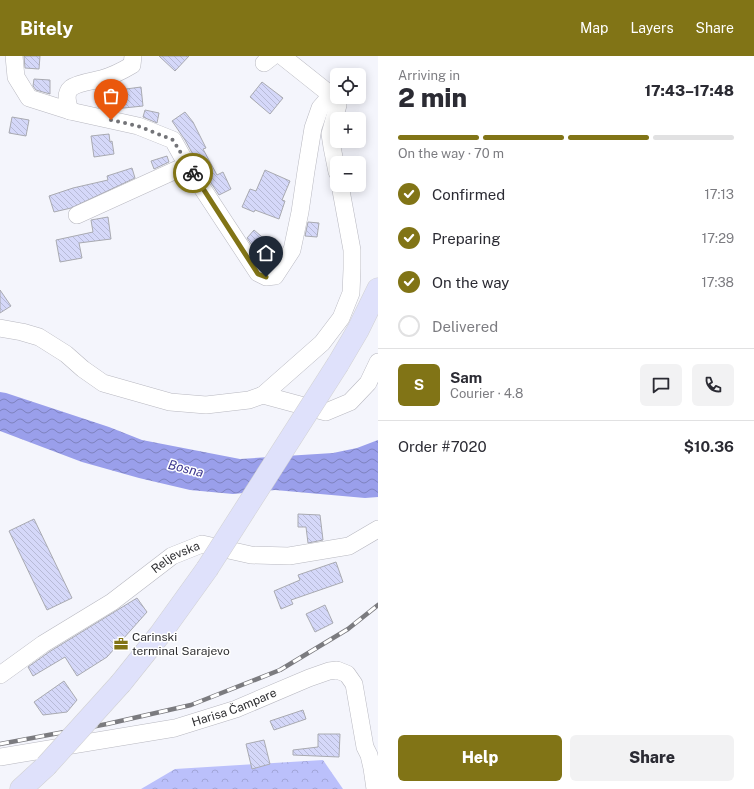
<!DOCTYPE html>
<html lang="en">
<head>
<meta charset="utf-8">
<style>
  body { margin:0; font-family:"Public Sans",sans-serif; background:#f2f2f3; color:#2b2b33; height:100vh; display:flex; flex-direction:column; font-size:15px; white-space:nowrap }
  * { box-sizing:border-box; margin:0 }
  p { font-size:13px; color:#7c7c81 }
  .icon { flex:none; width:22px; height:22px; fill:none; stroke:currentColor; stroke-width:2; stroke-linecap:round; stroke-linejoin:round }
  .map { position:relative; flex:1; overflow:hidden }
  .panel { display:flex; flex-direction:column; background:#fff; width:376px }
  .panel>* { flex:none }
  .controls { position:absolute; left:330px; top:12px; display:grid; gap:8px }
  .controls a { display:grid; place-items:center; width:36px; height:36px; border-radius:6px; background:#fff; box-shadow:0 2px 10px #0003; font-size:20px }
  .pin { position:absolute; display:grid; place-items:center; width:34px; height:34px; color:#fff; margin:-41px -17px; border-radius:50% 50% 50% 0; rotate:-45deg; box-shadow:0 0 4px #0007 }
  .pin .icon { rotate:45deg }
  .courier { position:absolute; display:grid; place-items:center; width:40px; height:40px; margin:-20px; border:3px solid #817416; border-radius:50%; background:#fff; color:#222; box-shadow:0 1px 5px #0007 }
  .overview em { font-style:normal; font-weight:800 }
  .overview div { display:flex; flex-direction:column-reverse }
  .overview { display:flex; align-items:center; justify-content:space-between; height:68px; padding:0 20px }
  h1 { font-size:26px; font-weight:800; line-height:30px }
  .bar { display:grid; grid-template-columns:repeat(4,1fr); gap:6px 4px; align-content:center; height:48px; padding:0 20px }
  .bar i { height:5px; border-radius:3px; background:#e1e1e2 }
  .bar .selected { background:#817416 }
  .bar p { grid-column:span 4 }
  .line { display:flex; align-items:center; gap:10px; padding:0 20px; border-top:1px solid #e1e1e2 }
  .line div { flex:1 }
  .round { display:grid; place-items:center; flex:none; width:42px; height:42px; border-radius:6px; background:#f2f2f3 }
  ol { padding:0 20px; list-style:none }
  li { display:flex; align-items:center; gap:12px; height:44px }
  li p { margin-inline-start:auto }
  li .icon { padding:4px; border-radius:50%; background:#817416; color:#fff; stroke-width:4 }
  li:last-child { color:#7c7c81 }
  li i { width:22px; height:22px; border:2px solid #e1e1e2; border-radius:50% }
  .action { display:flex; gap:8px; margin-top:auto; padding:8px 20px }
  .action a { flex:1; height:46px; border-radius:6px; background:#817416; color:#fff; font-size:16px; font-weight:800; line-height:46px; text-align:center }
  .action a+a { background:#f2f2f3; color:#2b2b33 }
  header { display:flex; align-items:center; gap:24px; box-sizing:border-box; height:56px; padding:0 20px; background:#817416; color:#fff }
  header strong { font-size:19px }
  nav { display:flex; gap:22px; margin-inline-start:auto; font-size:14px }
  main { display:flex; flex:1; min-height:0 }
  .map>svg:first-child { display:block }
  .forest { fill:url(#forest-crowns) }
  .water { fill:url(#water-waves) }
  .building { fill:url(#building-back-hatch); stroke:#a9aab1 }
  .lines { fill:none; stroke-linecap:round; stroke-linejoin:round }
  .minor-casing { stroke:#b8b8c0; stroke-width:18 }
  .major-casing { stroke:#d1d1d2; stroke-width:23 }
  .minor { stroke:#fff; stroke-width:17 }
  .major { stroke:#dfe1fb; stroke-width:22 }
  .rail-casing { stroke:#7b7b7f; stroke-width:4.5 }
  .rail { stroke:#fff; stroke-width:3; stroke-dasharray:9; stroke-linecap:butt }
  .major-bridge-casing { stroke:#d1d1d2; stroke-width:23; stroke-linecap:butt }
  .major-bridge { stroke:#dfe1fb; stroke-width:22 }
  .done { stroke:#737478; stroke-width:4; stroke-dasharray:0 7.2 }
  .route { stroke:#817416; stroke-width:5 }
  .labels { text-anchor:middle; stroke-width:3; stroke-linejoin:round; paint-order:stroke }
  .street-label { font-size:12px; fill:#2e2e31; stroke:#fff }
  .poi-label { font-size:12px; fill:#2e2e31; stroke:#fff; text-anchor:start }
  .water-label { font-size:13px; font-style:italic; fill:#3e3890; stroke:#fff }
</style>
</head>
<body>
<header>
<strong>Bitely</strong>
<nav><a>Map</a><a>Layers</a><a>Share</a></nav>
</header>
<main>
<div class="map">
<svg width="378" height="733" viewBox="0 0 378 733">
  <defs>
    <pattern id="forest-crowns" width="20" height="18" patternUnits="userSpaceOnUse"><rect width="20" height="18" fill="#bbc0fb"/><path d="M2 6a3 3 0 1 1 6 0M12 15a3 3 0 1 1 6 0" fill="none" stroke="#a1a5d8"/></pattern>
    <pattern id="water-waves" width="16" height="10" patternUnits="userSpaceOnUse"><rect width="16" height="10" fill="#9a9feb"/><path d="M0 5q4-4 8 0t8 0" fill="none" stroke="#7e82bf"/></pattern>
    <pattern id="building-back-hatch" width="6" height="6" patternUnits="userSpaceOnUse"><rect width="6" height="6" fill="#d5d8f9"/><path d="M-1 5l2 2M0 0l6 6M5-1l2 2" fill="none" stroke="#b7bad6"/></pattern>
  </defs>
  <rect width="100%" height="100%" fill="#f4f5fc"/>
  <!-- forest -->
  <path class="forest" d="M323,704l20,29h-202l34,-20z"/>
  <!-- water -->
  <path class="water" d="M0,336l6,1 103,34 33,13 98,19 93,-6 24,-5 21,-8v57l-13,1 -90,-8 -42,4 -43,-4 -51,-12 -57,-16 -82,-31z"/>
  <!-- building -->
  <g class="building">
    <path d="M24,0h16l-1,13 -14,-1z"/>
    <path d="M159,0h30l-14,15z"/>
    <path d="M34,23l16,1v14l-14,-4 -3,-4z"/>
    <path d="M262,26l21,16 -13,16 -20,-17z"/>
    <path d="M141,31l2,19 -29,3v1l-16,-3v-17l28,-1z"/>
    <path d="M145,54l14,3 -2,10 -14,-6z"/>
    <path d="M185,56l8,10 13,26 -3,1 14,26 6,-3 8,17 -12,6 -23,-35 -11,-20 -13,-19z"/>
    <path d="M12,61l17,3 -3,16 -17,-3z"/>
    <path d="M109,78l1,8 2,-1 2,13 -20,3 -3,-21z"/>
    <path d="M167,100l2,6 -15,7 -3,-8z"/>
    <path d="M132,112l3,10 -64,30 -17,4 -5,-16 24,-8 35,-8 -1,-4z"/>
    <path d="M265,114l25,11 -8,19 3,1 -6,18 -24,-9 -1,2 -12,-5 8,-18 6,2z"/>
    <path d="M108,161l3,22 -32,4 3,15 -22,4 -4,-22 37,-8 -2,-12z"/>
    <path d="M308,166l11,1 -2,14 -12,-1z"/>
    <path d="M254,174l14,12 -10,12 -11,-16z"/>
    <path d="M0,234l11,16 -11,7z"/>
    <path d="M298,458l22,1 3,25 -15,3 -2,-16h-8z"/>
    <path d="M34,463l38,79 -25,12 -38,-79z"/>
    <path d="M336,506l7,20 -52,18 2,4 -12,5 -7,-18 26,-11 -2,-5z"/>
    <path d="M137,542l10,14 -40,45 -30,19 -12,-19 -32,19 -5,-9 21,-15z"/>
    <path d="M325,549l8,18 -18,9 -9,-18z"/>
    <path d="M64,625l13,19 -10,12 -24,3 -9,-13z"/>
    <path d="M303,654l3,9 -32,11 -4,-9z"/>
    <path d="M318,678h22l-1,23 -46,-2v-5l25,-3z"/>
    <path d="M264,684l6,24 -18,5 -6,-25z"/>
  </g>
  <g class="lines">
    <defs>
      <g id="minor">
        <path d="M14,0l2,21 13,21 41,13 68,15 35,14 14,25 71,108 8,4 9,-1 17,-26 8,-38 6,-41 7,-43 7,-20 11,-13"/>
        <path d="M282,0l49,39 7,10 -8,29 2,13 5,25"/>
        <path d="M264,7l9,-7"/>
        <path d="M70,55c-2,-7 -6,-17 1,-23 6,-5 22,-7 30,-9 11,-3 21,-8 31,-14l1,-9"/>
        <path d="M77,159l110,-50"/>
        <path d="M0,272l22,4 17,5 27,17 17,15 20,14 67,19 36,3 43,-5 14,-5 63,17 24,-10 18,-19 10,-21"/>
        <path d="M263,339l59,-52 19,-25 10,-25 1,-24v-19l-12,-65"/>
        <path id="s1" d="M0,619l43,-31 69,-42 60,-46 30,-12 49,11 38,1 60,-10 29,-17"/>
        <path id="s2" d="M0,701l175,-29 61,-19 73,-31 20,-7 8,-1 10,4 7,10 11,63 4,8 3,13 3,21"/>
      </g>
      <g id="major">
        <path d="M338,308l20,-34 20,-41"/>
        <path d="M121,627l40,-50 46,-64"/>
        <path d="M21,733l25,-23"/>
      </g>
    </defs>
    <!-- minor casing -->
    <use href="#minor" class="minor-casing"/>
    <!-- major casing -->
    <use href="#major" class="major-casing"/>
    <!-- minor -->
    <use href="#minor" class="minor"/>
    <!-- major -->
    <use href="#major" class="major"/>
    <defs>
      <path id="rail" d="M0,688l107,-20 84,-19 89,-35 68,-41 30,-24"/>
    </defs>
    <!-- rail casing -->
    <use href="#rail" class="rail-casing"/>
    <!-- rail -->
    <use href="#rail" class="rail"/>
    <defs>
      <g id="major-bridge">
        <path d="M207,513l131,-205"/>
        <path d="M46,710l75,-83"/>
      </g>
    </defs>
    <!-- major-bridge casing -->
    <use href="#major-bridge" class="major-bridge-casing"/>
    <!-- major-bridge -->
    <use href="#major-bridge" class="major-bridge"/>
  </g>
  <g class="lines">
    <!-- done -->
    <path class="done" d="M111,64l27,6 35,14 20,33"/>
    <!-- route -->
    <path class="route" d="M193,117l65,101 8,3"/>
  </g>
  <!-- icons -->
  <defs>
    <symbol id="office-bare" viewBox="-9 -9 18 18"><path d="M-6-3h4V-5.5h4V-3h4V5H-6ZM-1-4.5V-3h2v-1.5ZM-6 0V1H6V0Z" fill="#817416" stroke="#fff" stroke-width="2.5" paint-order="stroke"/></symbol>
  </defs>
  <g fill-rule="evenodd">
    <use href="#office-bare" x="111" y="578" width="20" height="20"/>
  </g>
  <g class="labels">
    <!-- street labels -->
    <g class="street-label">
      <text dy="4" stroke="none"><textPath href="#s1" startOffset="212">Reljevska</textPath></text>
      <text dy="4" stroke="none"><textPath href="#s2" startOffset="240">Harisa Čampare</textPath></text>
    </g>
    <!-- poi labels -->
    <g class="poi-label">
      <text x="132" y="585">Carinski<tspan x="132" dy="14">terminal Sarajevo</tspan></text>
    </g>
    <!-- water labels -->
    <g class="water-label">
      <text transform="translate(186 412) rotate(14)" y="5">Bosna</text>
    </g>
  </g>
</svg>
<div class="controls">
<a><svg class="icon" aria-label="locate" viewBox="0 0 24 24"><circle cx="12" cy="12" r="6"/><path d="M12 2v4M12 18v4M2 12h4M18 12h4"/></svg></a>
<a>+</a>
<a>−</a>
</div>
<div class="pin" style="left:111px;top:64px;background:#ea580c"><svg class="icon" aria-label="bag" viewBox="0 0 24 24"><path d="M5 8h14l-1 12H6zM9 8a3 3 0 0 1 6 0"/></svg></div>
<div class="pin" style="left:266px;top:221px;background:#1f2937"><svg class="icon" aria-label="home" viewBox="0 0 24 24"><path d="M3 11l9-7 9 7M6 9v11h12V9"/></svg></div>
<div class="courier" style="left:193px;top:117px"><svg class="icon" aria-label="bike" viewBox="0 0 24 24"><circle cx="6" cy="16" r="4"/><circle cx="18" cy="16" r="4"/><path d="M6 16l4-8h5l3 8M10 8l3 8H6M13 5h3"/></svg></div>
</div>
<section class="panel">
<div class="overview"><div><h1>2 min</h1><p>Arriving in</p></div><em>17:43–17:48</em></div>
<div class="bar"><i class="selected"></i><i class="selected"></i><i class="selected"></i><i></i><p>On the way · 70 m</p></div>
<ol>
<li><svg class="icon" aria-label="check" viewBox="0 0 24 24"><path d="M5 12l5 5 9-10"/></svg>Confirmed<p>17:13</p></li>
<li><svg class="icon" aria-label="check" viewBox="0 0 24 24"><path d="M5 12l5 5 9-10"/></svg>Preparing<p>17:29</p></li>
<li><svg class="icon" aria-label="check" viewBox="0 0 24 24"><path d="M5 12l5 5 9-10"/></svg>On the way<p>17:38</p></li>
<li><i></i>Delivered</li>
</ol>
<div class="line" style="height:72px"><b class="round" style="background:#817416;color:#fff">S</b><div><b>Sam</b><p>Courier · 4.8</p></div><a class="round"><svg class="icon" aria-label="chat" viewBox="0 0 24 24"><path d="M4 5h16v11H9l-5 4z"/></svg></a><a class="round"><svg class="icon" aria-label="phone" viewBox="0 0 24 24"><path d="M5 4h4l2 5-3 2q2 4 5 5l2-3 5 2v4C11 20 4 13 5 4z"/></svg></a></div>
<div class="line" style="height:52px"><div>Order #7020</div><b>$10.36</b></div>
<div class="action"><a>Help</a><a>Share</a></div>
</section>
</main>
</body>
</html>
